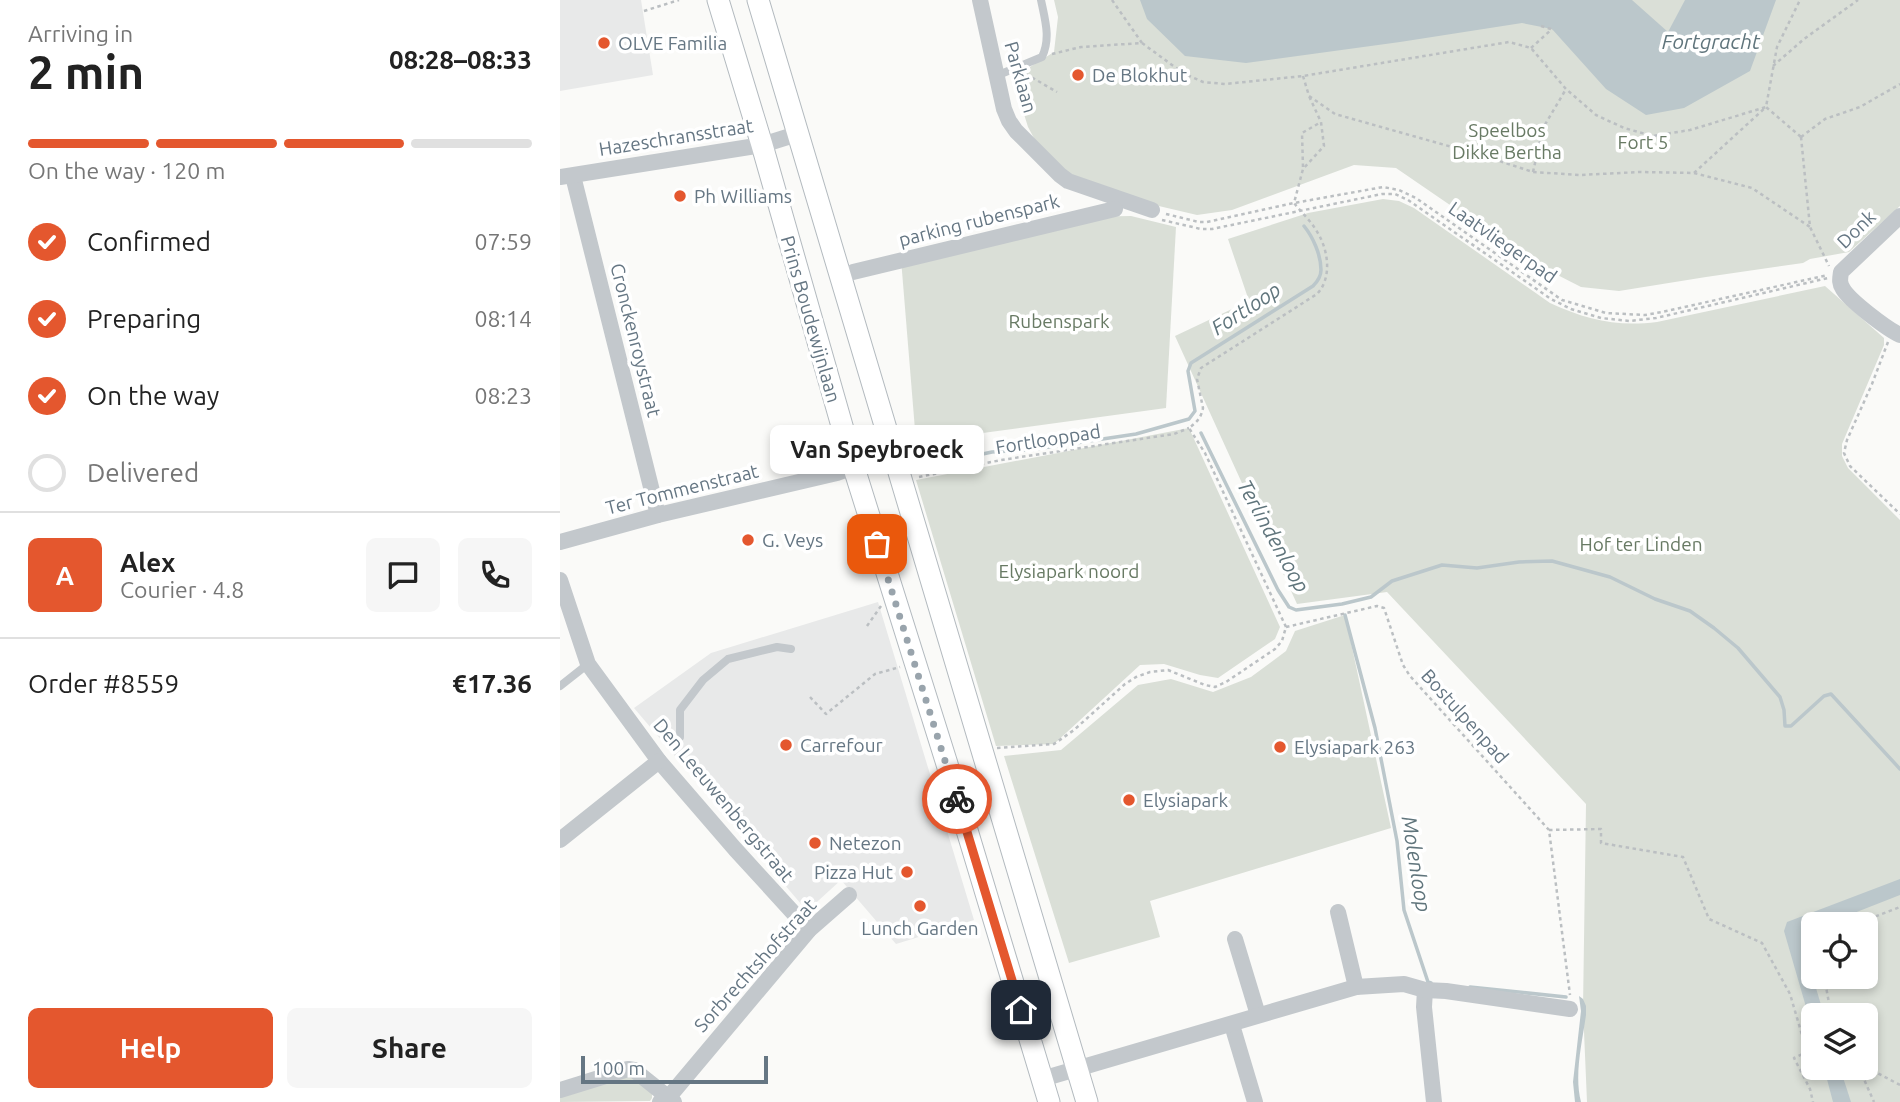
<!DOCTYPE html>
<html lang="en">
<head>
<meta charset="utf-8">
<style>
  body { margin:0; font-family:Ubuntu,sans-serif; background:#f6f6f6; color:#222; height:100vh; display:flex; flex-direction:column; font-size:26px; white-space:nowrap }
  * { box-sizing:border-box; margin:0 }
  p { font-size:23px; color:#767676 }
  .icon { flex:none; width:38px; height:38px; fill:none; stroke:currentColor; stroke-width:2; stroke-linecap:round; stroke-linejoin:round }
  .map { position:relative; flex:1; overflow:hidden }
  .sheet { display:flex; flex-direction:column; background:#fff; width:560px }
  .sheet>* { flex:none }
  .tools { position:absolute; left:1241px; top:912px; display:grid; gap:14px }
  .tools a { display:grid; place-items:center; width:77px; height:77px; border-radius:10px; background:#fff; box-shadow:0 4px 10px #0003; font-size:35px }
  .scale { position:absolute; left:21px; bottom:18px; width:187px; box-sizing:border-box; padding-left:7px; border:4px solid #657683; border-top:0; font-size:19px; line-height:24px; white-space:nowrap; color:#657683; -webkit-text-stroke:5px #fff; paint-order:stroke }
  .pin { position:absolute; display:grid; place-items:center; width:60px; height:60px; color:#fff; margin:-30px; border-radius:14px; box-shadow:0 4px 10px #0006 }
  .courier { position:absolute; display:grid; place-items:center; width:70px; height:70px; margin:-35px; border:5px solid #e4572e; border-radius:50%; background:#fff; color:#222; box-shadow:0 2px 9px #0007 }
  .bubble { position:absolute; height:49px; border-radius:10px; background:#fff; box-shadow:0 4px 10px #0003; font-size:23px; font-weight:600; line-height:49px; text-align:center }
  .overview em { font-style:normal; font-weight:600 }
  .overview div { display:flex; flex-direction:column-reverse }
  .overview { display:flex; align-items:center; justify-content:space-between; height:119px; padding:0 28px }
  h1 { font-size:46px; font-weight:600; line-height:52px }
  .bar { display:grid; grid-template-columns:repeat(4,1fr); gap:10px 7px; align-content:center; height:84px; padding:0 28px }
  .bar i { height:9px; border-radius:5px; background:#e0e0e0 }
  .bar .selected { background:#e4572e }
  .bar p { grid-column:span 4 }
  .line { display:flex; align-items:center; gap:18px; padding:0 28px; border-top:2px solid #e0e0e0 }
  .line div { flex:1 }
  .round { display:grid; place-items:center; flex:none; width:74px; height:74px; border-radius:10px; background:#f6f6f6 }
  ol { padding:0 28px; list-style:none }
  li { display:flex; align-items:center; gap:21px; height:77px }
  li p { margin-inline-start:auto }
  li .icon { padding:7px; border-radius:50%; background:#e4572e; color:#fff; stroke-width:4 }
  li:last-child { color:#767676 }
  li i { width:38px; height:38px; border:4px solid #e0e0e0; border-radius:50% }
  .primary-button { display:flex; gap:14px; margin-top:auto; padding:14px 28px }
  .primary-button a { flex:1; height:80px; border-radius:10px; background:#e4572e; color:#fff; font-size:28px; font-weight:600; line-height:80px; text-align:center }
  .primary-button a+a { background:#f6f6f6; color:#222 }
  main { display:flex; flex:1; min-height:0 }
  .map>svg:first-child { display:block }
  .built { fill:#e8e9e9 }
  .green { fill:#dadfd7; fill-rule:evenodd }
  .water { fill:#bbc7cb }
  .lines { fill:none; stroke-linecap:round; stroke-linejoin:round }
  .stream { stroke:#bbc7cb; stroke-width:3.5 }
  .secondary-casing { stroke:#b3babf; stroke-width:23 }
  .path { stroke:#bbbfc2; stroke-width:2.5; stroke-dasharray:3.5 3.5; stroke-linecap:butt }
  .lane { stroke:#c3c8cc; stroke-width:8 }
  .street { stroke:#c3c8cc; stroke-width:16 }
  .secondary { stroke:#fff; stroke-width:21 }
  .done { stroke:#99a4ac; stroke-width:7; stroke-dasharray:0 12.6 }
  .route { stroke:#e4572e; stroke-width:9 }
  .poi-dot { fill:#e4572e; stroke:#fff; stroke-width:2.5 }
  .labels { text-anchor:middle; stroke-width:7; stroke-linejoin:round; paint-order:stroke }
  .poi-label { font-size:19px; fill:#657683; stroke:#fff; text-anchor:start }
  .street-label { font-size:19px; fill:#657683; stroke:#fff }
  .park-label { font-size:19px; fill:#687a64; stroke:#fff }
  .water-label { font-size:21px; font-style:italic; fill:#60757c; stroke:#fff }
</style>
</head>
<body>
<main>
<section class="sheet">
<div class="overview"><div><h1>2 min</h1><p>Arriving in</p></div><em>08:28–08:33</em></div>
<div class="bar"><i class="selected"></i><i class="selected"></i><i class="selected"></i><i></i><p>On the way · 120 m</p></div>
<ol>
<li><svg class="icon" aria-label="check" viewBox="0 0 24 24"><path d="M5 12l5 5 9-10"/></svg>Confirmed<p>07:59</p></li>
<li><svg class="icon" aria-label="check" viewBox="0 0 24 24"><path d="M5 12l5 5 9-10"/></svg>Preparing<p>08:14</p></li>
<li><svg class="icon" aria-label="check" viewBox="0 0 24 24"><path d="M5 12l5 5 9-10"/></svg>On the way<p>08:23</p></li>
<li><i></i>Delivered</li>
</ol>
<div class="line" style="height:126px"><b class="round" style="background:#e4572e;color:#fff">A</b><div><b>Alex</b><p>Courier · 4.8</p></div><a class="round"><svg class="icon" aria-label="chat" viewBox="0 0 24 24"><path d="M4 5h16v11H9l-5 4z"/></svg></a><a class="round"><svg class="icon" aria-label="phone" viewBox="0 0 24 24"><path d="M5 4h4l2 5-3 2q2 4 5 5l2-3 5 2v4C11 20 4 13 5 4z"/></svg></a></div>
<div class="line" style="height:91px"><div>Order #8559</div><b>€17.36</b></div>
<div class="primary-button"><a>Help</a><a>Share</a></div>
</section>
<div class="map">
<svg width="1340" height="1102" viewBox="0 0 1340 1102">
  <rect width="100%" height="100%" fill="#fafaf8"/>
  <!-- built -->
  <g class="built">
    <path d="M0,0h81l12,75 -93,16z"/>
    <path d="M318,602l96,318 -78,24 -55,-64 -34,31 -173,-203 77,-55z"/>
  </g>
  <!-- green -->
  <g class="green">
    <path d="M494,0h846v206l-51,46 -39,7 -7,4 -97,14 -87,14 -38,-4 -45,-23 -140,-96 -42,-3 -122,45 -35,5 -51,-12 -78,-29 -26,-21 -14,-26 -15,-48 4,-1v-3l37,-23 4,-35z"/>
    <path d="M823,199l16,2 15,7 136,95c37,17 67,24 107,19l168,-36 59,52v7l-42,99v12l6,12 52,52v582h-313l-4,-94 3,-204 -199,-212 -90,12 -122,-268 74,-35 -21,-62 80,-26zM1253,924h53v52h-53zM1253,1015h53v53h-53z"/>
    <path d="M571,216l45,11 -10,181 -250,34 -15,-183 173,-42z"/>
    <path d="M629,428l91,199 -5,12 -57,39 -18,-3 -36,-11 -24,1 -86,79 -58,2 -80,-266z"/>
    <path d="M785,615l46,213 -241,73 10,36 -91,26 -65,-207 57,-6 77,-65 33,-6 42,13 38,-15 35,-26 9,-20z"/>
    <path d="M71,1076l21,15v7l-2,3 -90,1v-6z"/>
  </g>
  <!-- water -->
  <g class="water">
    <path d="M580,0h492l36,32 17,-32h91l-26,71 -66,37 -38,7 -40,-26 -54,-60 -30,-6 -122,19 -154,21 -61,-7 -38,-37z"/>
    <path d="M1340,879v16l-74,29h-13v5c-7,3 -11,3 -11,12l22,74h-11v16l-29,-100 3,-9z"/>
    <path d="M1019,996l4,3 3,7v9c-4,28 -12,60 -5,87h-6l-2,-20 8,-71z"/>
    <path d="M1264,1068h16l11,34h-18z"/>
  </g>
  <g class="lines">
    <!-- stream -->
    <g class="stream">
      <path d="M641,433l77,157 11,17 7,3 46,-6 29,-7 21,-16 50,-16 35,3 42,-6 33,-1 58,16 45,22 35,12 24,17 24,20 42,49 4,13 1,16h6l33,-30 7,-2 69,75"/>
      <path d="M371,465l61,-13 37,-2 107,-16 53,-15 6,-8 -7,-40 3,-8 122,-77c4,-4 8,-10 8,-16 0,-15 -8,-33 -17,-44"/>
      <path d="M785,615l30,113 22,113 7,69 24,72 3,1"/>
      <path d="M910,987l96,10"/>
    </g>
    <defs>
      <g id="secondary">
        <path d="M158,0l44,145 92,323 93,296 102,338"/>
        <path d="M198,0l329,1102"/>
      </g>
    </defs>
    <!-- secondary casing -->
    <use href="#secondary" class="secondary-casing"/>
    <!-- path -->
    <g class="path">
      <path d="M552,0l30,43"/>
      <path d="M84,11l35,-11"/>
      <path d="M981,26l10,3"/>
      <path d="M971,48l21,-19"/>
      <path d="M492,54l29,-7 61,-4 41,30 20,9 22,2 78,-8 206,-34 22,6 35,41 30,26 28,13 29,8 37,-6 76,-23 11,-60 23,-47"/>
      <path d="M1213,66l31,-27 54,-39"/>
      <path d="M466,74l31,18"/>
      <path d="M743,76l6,20 26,18 149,42 49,16 47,3 60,-3 54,1 58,15 58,39"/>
      <path d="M1241,137l9,90 19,39"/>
      <path d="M1241,137l24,-18 35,-12 40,-23"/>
      <path d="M743,167l-1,-34 19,-11"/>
      <path d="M973,172l10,-44 23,-39"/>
      <path d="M1134,173l72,-66 35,30"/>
      <path d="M606,214l33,8h8l87,-19 89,-16 16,3 17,8 146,102 44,13 39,2 17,-3 166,-37"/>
      <path d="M602,220l39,9h11l170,-35h13l13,6 143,99 20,10 30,9 28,3 27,-3 172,-40"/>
      <path d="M1328,342l-16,42 -25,56 -3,13 6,13 50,48"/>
      <path d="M359,477l82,-17 173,-26 15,-6"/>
      <path d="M307,626l14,-20"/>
      <path d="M726,627l-81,-174 -16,-25c8,-6 12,-10 14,-20l-6,-29 4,-11 116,-74c16,-17 11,-46 -1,-64 -6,-10 -15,-18 -22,-27l9,-34 21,-23 -3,-24 -12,-26"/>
      <path d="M726,627l91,-21 7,2 19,57 7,11 139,154 21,165"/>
      <path d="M250,697l16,17 49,-40 25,-7"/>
      <path d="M437,748l57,-4 20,-14 51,-46 11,-7 14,-5 18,-2 37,15 10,2 11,-5 49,-33 7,-8 4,-14"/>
      <path d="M989,830l52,-1v14l82,14 26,62 53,24 28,51 17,58 -13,6 16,31 3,13"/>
      <path d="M1296,924l44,-17"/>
      <path d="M1264,976l5,27 6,12"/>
      <path d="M1306,1067l34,18"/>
      <path d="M1299,1068l15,34"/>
    </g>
    <!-- lane -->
    <g class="lane">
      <path d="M436,76l46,-19c9,-19 3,-37 -1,-57"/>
      <path d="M0,686l28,-22"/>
      <path d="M120,737v-27l23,-30 25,-21 49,-12 14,2"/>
    </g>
    <!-- street -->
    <g class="street">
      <path d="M420,0l24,109 5,12 7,10 44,44 8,6 84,29"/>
      <path d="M13,176l85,339"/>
      <path d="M0,177l202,-32 35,-11"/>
      <path d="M1340,216l-59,56c-1,7 -2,11 2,17 7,12 44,40 57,46"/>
      <path d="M293,272l262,-63"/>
      <path d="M0,542l98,-27 179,-42 57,-20"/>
      <path d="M0,580l28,84 71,97 76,88 74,81"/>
      <path d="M0,840l99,-79"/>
      <path d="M778,912l18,75"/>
      <path d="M675,939l23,76"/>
      <path d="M865,990l-1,17 10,95"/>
      <path d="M672,1025l23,77"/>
      <path d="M482,1079l314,-92 48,-3 21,6 21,1 124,18"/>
      <path d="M0,1090l68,-21 6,1 40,32"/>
      <path d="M100,1102l8,-4 141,-168 40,-35"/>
    </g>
    <!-- secondary -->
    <use href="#secondary" class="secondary"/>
  </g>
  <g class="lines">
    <!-- done -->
    <path class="done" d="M317,544l80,255"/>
    <!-- route -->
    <path class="route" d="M397,799l64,211"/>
  </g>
  <!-- markers -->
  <g class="poi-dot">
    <circle cx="44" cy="43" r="7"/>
    <circle cx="518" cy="75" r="7"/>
    <circle cx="120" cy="196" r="7"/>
    <circle cx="188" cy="540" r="7"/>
    <circle cx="226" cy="745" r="7"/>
    <circle cx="720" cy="747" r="7"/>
    <circle cx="569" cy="800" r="7"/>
    <circle cx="255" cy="843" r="7"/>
    <circle cx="347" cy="872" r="7"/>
    <circle cx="360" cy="906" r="7"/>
  </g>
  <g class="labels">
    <!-- poi labels -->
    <g class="poi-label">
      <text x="58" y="50">OLVE Familia</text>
      <text x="532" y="82">De Blokhut</text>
      <text x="134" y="203">Ph Williams</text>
      <text x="202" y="547">G. Veys</text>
      <text x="240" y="752">Carrefour</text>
      <text x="734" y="754">Elysiapark 263</text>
      <text x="583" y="807">Elysiapark</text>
      <text x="269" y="850">Netezon</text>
      <text x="333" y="879" text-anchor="end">Pizza Hut</text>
      <text x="360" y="935" text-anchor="middle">Lunch Garden</text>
    </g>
    <!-- street labels -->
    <g class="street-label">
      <text transform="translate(461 77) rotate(74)" y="7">Parklaan</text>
      <text transform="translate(116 137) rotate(-9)" y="7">Hazeschransstraat</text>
      <text transform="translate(419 220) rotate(-14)" y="7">parking rubenspark</text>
      <text transform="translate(1296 229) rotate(-44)" y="7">Donk</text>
      <text transform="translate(943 242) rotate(35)" y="7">Laatvliegerpad</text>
      <text transform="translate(251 319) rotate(74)" y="7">Prins Boudewijnlaan</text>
      <text transform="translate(76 340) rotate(76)" y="7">Cronckenroystraat</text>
      <text transform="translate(488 439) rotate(-9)" y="7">Fortlooppad</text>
      <text transform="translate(122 489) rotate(-14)" y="7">Ter Tommenstraat</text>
      <text transform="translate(905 716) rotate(48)" y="7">Bostulpenpad</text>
      <text transform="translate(164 800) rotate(50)" y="7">Den Leeuwenbergstraat</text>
      <text transform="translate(195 965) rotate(-48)" y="7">Sorbrechtshofstraat</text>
    </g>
    <!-- park labels -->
    <g class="park-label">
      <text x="947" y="137">Speelbos<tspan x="947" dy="22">Dikke Bertha</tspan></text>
      <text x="1083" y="149">Fort 5</text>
      <text x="499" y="328">Rubenspark</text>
      <text x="1081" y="551">Hof ter Linden</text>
      <text x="509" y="578">Elysiapark noord</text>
    </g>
    <!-- water labels -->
    <g class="water-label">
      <text x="1151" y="49">Fortgracht</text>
      <text transform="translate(686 309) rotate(-33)" y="7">Fortloop</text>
      <text transform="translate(713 536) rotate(61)" y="7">Terlindenloop</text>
      <text transform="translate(856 864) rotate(81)" y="7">Molenloop</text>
    </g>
  </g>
</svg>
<div class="tools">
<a><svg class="icon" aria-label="locate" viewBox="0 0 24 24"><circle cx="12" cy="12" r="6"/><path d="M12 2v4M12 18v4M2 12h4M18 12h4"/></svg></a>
<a><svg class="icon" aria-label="layers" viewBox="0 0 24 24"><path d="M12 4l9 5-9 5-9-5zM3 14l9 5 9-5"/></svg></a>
</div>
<div class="scale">100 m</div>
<div class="pin" style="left:317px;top:544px;background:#ea580c"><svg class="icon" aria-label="bag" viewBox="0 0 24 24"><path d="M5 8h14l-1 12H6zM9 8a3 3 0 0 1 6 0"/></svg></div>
<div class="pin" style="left:461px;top:1010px;background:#1f2937"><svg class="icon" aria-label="home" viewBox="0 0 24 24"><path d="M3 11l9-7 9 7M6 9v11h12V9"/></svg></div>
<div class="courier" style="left:397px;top:799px"><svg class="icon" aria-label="bike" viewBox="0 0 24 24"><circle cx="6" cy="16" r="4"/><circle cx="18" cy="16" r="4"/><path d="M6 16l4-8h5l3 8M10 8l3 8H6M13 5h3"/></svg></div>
<div class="bubble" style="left:210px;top:425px;width:214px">Van Speybroeck</div>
</div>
</main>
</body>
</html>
